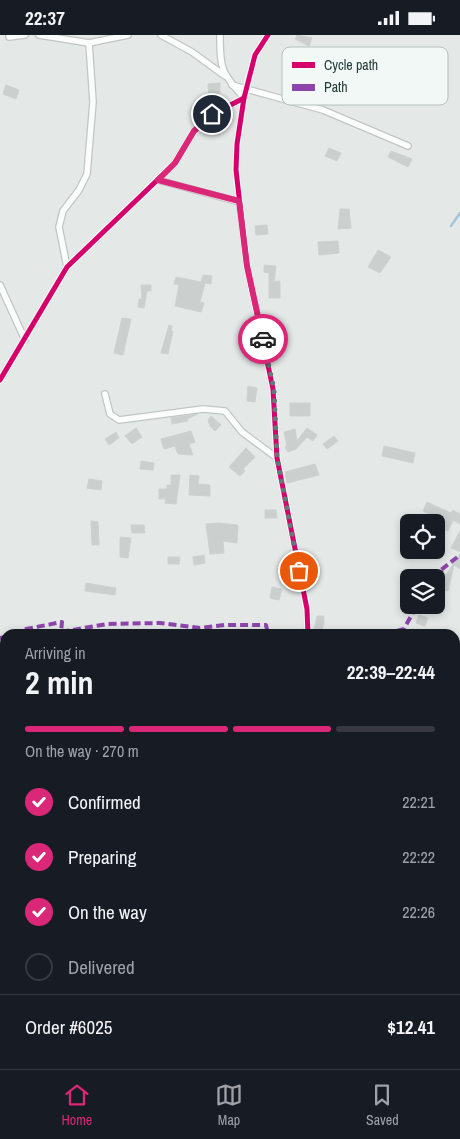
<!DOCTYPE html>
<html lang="en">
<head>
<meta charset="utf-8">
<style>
  body { margin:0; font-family:"Archivo Narrow",sans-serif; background:#20242c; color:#f1f3f6; height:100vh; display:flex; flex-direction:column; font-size:19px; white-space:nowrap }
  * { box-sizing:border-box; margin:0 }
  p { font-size:16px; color:#9ea1a6 }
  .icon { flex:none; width:28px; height:28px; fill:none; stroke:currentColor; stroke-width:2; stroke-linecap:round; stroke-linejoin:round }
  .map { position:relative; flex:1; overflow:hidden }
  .drawer { position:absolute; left:0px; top:594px; width:460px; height:441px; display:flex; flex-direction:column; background:#171b24; border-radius:15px 15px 0 0; box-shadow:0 2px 8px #0003 }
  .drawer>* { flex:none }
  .tools { position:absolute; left:400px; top:479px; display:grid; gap:10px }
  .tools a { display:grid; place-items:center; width:45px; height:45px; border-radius:8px; background:#171b24; box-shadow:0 2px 8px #0003; font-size:25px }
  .pin { position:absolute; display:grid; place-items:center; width:42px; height:42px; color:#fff; margin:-21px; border:2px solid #fff; border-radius:50%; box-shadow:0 1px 5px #0007 }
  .courier { position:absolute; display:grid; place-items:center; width:50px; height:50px; margin:-25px; border:4px solid #db2777; border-radius:50%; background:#fff; color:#222; box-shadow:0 1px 6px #0007 }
  .head em { font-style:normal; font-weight:800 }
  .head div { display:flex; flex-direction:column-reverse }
  .head { display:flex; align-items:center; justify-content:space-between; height:85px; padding:0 25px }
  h1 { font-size:32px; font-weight:800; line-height:38px }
  .bar { display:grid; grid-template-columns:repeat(4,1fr); gap:8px 5px; align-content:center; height:60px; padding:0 25px }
  .bar i { height:6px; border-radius:4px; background:#363941 }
  .bar .active { background:#db2777 }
  .bar p { grid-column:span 4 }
  .line { display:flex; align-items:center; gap:12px; padding:0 25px; border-top:1px solid #363941 }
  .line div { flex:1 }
  ol { padding:0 25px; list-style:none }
  li { display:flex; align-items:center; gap:15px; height:55px }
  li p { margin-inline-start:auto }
  li .icon { padding:5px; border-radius:50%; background:#db2777; color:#fff; stroke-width:4 }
  li:last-child { color:#9ea1a6 }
  li i { width:28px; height:28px; border:2px solid #363941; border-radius:50% }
  .status { display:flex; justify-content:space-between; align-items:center; height:35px; padding:0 25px; background:#171b24; direction:ltr }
  .status svg { height:14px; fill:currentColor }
  .menu { display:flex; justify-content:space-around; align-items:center; height:70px; border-top:1px solid #363941; background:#171b24; font-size:14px; color:#9ea1a6 }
  .menu a { display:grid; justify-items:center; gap:2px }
  .menu .active { color:#db2777 }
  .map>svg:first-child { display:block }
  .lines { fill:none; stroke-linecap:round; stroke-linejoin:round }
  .stream { stroke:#a4c7d8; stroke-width:2.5 }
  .building { fill:#cbd0cf; stroke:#cdd2d1 }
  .minor-casing { stroke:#c1c6c5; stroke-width:8 }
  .minor { stroke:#fbfcfc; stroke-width:5.5 }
  .quiet { stroke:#8e44ad; stroke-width:4; stroke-dasharray:8 4; stroke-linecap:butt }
  .cycleway-casing { stroke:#f2f8f6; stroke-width:8 }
  .cycleway { stroke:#d6006c; stroke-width:5 }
  .done { stroke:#667977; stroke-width:5; stroke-dasharray:0 9 }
  .route { stroke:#db2777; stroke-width:6 }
  .key { fill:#f2f8f6; stroke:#b4c0be; stroke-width:1 }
  .key-label { font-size:14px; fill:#223c3a }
</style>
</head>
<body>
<div class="status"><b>22:37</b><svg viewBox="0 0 49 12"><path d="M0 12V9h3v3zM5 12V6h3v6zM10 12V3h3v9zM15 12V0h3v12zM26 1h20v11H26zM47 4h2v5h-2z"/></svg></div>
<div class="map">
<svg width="460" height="1034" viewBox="0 0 460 1034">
  <rect width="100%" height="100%" fill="#e4e9e8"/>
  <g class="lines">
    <!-- stream -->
    <path class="stream" d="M451,191l9,-13"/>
  </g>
  <!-- building -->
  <g class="building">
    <path d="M297,0l15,3 -3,8 -14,-7z"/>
    <path d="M329,12l11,5 -4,7 -10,-5z"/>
    <path d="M220,48v13h-11l-1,-12z"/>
    <path d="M6,50l13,5 -3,9 -13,-5z"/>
    <path d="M329,113l12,5 -4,8 -12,-5z"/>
    <path d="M391,116l21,8 -4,8 -20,-10z"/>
    <path d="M340,174h9l2,19 -13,1z"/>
    <path d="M267,190l1,9 -12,1 -1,-9z"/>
    <path d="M338,206l1,12 -20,2 -1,-13z"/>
    <path d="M378,215l13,7 -11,16 -12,-6z"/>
    <path d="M264,230l12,1 -2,16 6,-1v17h-11v-25l-5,-1z"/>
    <path d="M203,240l9,1 -1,8 -6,-1 -5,19 4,1 -3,9 -26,-6 4,-21 -5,-1 2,-7 25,5z"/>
    <path d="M141,250h10v6h-4l-3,17 -6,-1 1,-8h3z"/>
    <path d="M122,283l9,1 -8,36 -9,-2z"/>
    <path d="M169,290l3,1 -1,5h2l-5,23 -7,-1z"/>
    <path d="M248,351l9,2 -2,14 -8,-1z"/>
    <rect x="290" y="368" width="20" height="13"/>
    <path d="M198,379l-11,5 1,2 -16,3 -1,-6z"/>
    <path d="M211,381l10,9 -6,6 -5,-5 -2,-6z"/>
    <path d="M136,393l6,9 -10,7 -7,-8z"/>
    <path d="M307,393l10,7 -4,6 -6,-4 -11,12 -8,3 -3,-5 2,-1 -3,-14 11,-3 2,12z"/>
    <path d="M191,396l4,11 -6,2 4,11 -15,-1 -3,-8 -11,3 -3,-10z"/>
    <path d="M116,397l3,6 -10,7 -4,-6z"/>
    <path d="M334,401l4,5 -11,8 -4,-5z"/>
    <path d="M384,411l31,7 -2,10 -31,-7z"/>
    <path d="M246,413l9,9 -12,12 2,2 -5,5 -11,-9z"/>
    <path d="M141,426l13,2 -1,7 -13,-1z"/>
    <path d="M315,429l4,11 -32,8 -2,-11z"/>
    <path d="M171,440h9l-4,29 -11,-1 1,-4h-7v-10h8v-4h4z"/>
    <path d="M190,440l9,1 -1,8 12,1v11l-21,-1z"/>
    <path d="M89,444l13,2 -1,9 -14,-2z"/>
    <path d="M427,467l24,11 2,-3 7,4v10l-7,-4 -5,11 -7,-4 2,-6 -20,-10z"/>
    <path d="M265,475h11l1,8h-12z"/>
    <path d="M91,486l7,1 1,23h-7z"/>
    <path d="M219,488l19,2 -1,18 -14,-2 1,12 -14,1 -4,-30z"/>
    <path d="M131,490h13l1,8h-13z"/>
    <path d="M460,496v21l-9,-4z"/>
    <path d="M120,502l11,1 -3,20 -8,-1z"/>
    <path d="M460,519v15l-6,-4 -6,26 -6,-2 3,-13z"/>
    <path d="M204,520l1,8 -11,2 -1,-8z"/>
    <path d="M168,522h12l-1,7h-11z"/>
    <path d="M86,548l30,5 -1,7 -30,-4z"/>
    <path d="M272,552l10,2 -3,11 -9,-2z"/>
    <path d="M419,580l9,3 -3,8 -9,-3z"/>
    <path d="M317,581h7v8l-4,10h-7z"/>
    <path d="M0,1015h1l6,19h-7z"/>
  </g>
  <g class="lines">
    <defs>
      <g id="minor">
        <path d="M39,0l50,8 39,-8"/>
        <path d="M161,0l31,17 33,24"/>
        <path d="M220,0c0,34 1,37 24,63"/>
        <path d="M268,0l-13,20 -11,43 -7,46 -1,26 11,96 26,123 4,69 30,151 1,25"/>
        <path d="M9,2l16,-2"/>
        <path d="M232,50l91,25 85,36"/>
        <path d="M158,145l81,22"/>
        <path d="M67,232l-8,-40 4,-16 16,-21 8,-16 6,-72 -4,-59"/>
        <path d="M0,250l25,55"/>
        <path d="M0,345l67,-113 108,-104 19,-32 19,-17 31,-16"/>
        <path d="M105,359l5,20 9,6 84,-11 22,2 17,21 35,26"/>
        <path d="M0,747l5,5"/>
        <path d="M0,888l5,1"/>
        <path d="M223,1030l9,4"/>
        <path d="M289,1030v4"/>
        <path d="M119,1034l3,-4"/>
      </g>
    </defs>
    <!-- minor casing -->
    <use href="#minor" class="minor-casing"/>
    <!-- minor -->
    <use href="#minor" class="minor"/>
    <!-- quiet -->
    <g class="quiet">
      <path d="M432,542l28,-22"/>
      <path d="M14,599l12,-5 36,-7 -1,10 46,-8 53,-1 40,5 25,-3h41l2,9"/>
      <path d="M386,599l18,-5 13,-24"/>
      <path d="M0,603l5,-1"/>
      <path d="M0,661l5,-4"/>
      <path d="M455,684l5,7"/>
      <path d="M0,768l5,-1"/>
      <path d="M455,780l5,-7"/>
      <path d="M455,1014l5,1"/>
      <path d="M49,1030l1,4"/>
    </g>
    <defs>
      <g id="cycleway">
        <path d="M268,0l-13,20 -11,43 -7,46 -1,26 11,96 26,123 4,69 30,151 1,25"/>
        <path d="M0,345l67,-113 108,-104 19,-32 19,-17 31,-16"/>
      </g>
    </defs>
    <!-- cycleway casing -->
    <use href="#cycleway" class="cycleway-casing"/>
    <!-- cycleway -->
    <use href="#cycleway" class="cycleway"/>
  </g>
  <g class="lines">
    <!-- done -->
    <path class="done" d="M263,304l11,50 3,68 22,114"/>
    <!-- route -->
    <path class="route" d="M212,79l-18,17 -19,32 -17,17 81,21 8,65 16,73"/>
  </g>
  <!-- legend -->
  <rect x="282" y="12" width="166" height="58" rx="8" class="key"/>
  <rect x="292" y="27" width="23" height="6" fill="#d6006c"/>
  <rect x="292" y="49" width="23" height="7" fill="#8e44ad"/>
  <g class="key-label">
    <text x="324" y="35">Cycle path</text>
    <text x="324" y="57">Path</text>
  </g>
</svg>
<div class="tools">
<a><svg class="icon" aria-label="locate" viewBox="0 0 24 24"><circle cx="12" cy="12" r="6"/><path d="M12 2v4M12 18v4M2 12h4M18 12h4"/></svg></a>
<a><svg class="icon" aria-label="layers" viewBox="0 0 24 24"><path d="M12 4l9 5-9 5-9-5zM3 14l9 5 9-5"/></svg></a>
</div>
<div class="pin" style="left:299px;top:536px;background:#ea580c"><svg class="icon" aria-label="bag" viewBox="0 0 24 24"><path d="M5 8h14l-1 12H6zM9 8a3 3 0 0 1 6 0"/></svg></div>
<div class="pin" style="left:212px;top:79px;background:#1f2937"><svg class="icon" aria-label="home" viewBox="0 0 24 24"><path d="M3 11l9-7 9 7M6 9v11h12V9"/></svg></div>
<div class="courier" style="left:263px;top:304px"><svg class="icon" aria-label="car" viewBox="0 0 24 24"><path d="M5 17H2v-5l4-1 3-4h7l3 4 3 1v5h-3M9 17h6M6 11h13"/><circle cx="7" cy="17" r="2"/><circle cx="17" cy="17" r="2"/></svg></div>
<section class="drawer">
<div class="head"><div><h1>2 min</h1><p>Arriving in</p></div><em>22:39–22:44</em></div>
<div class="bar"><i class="active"></i><i class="active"></i><i class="active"></i><i></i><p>On the way · 270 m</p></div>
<ol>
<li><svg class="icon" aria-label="check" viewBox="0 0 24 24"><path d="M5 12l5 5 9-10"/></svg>Confirmed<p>22:21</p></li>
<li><svg class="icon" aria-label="check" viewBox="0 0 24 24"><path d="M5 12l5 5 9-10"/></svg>Preparing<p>22:22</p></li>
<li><svg class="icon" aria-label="check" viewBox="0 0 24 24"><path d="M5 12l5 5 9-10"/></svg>On the way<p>22:26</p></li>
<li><i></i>Delivered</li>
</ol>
<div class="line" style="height:65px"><div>Order #6025</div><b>$12.41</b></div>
</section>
</div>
<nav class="menu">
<a class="active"><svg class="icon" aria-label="home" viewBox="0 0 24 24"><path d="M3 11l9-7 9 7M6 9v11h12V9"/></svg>Home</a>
<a><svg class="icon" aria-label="map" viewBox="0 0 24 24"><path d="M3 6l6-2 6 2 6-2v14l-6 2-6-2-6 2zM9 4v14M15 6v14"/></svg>Map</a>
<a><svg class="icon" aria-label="saved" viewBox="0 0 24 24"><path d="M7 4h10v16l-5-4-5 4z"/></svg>Saved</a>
</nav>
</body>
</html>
